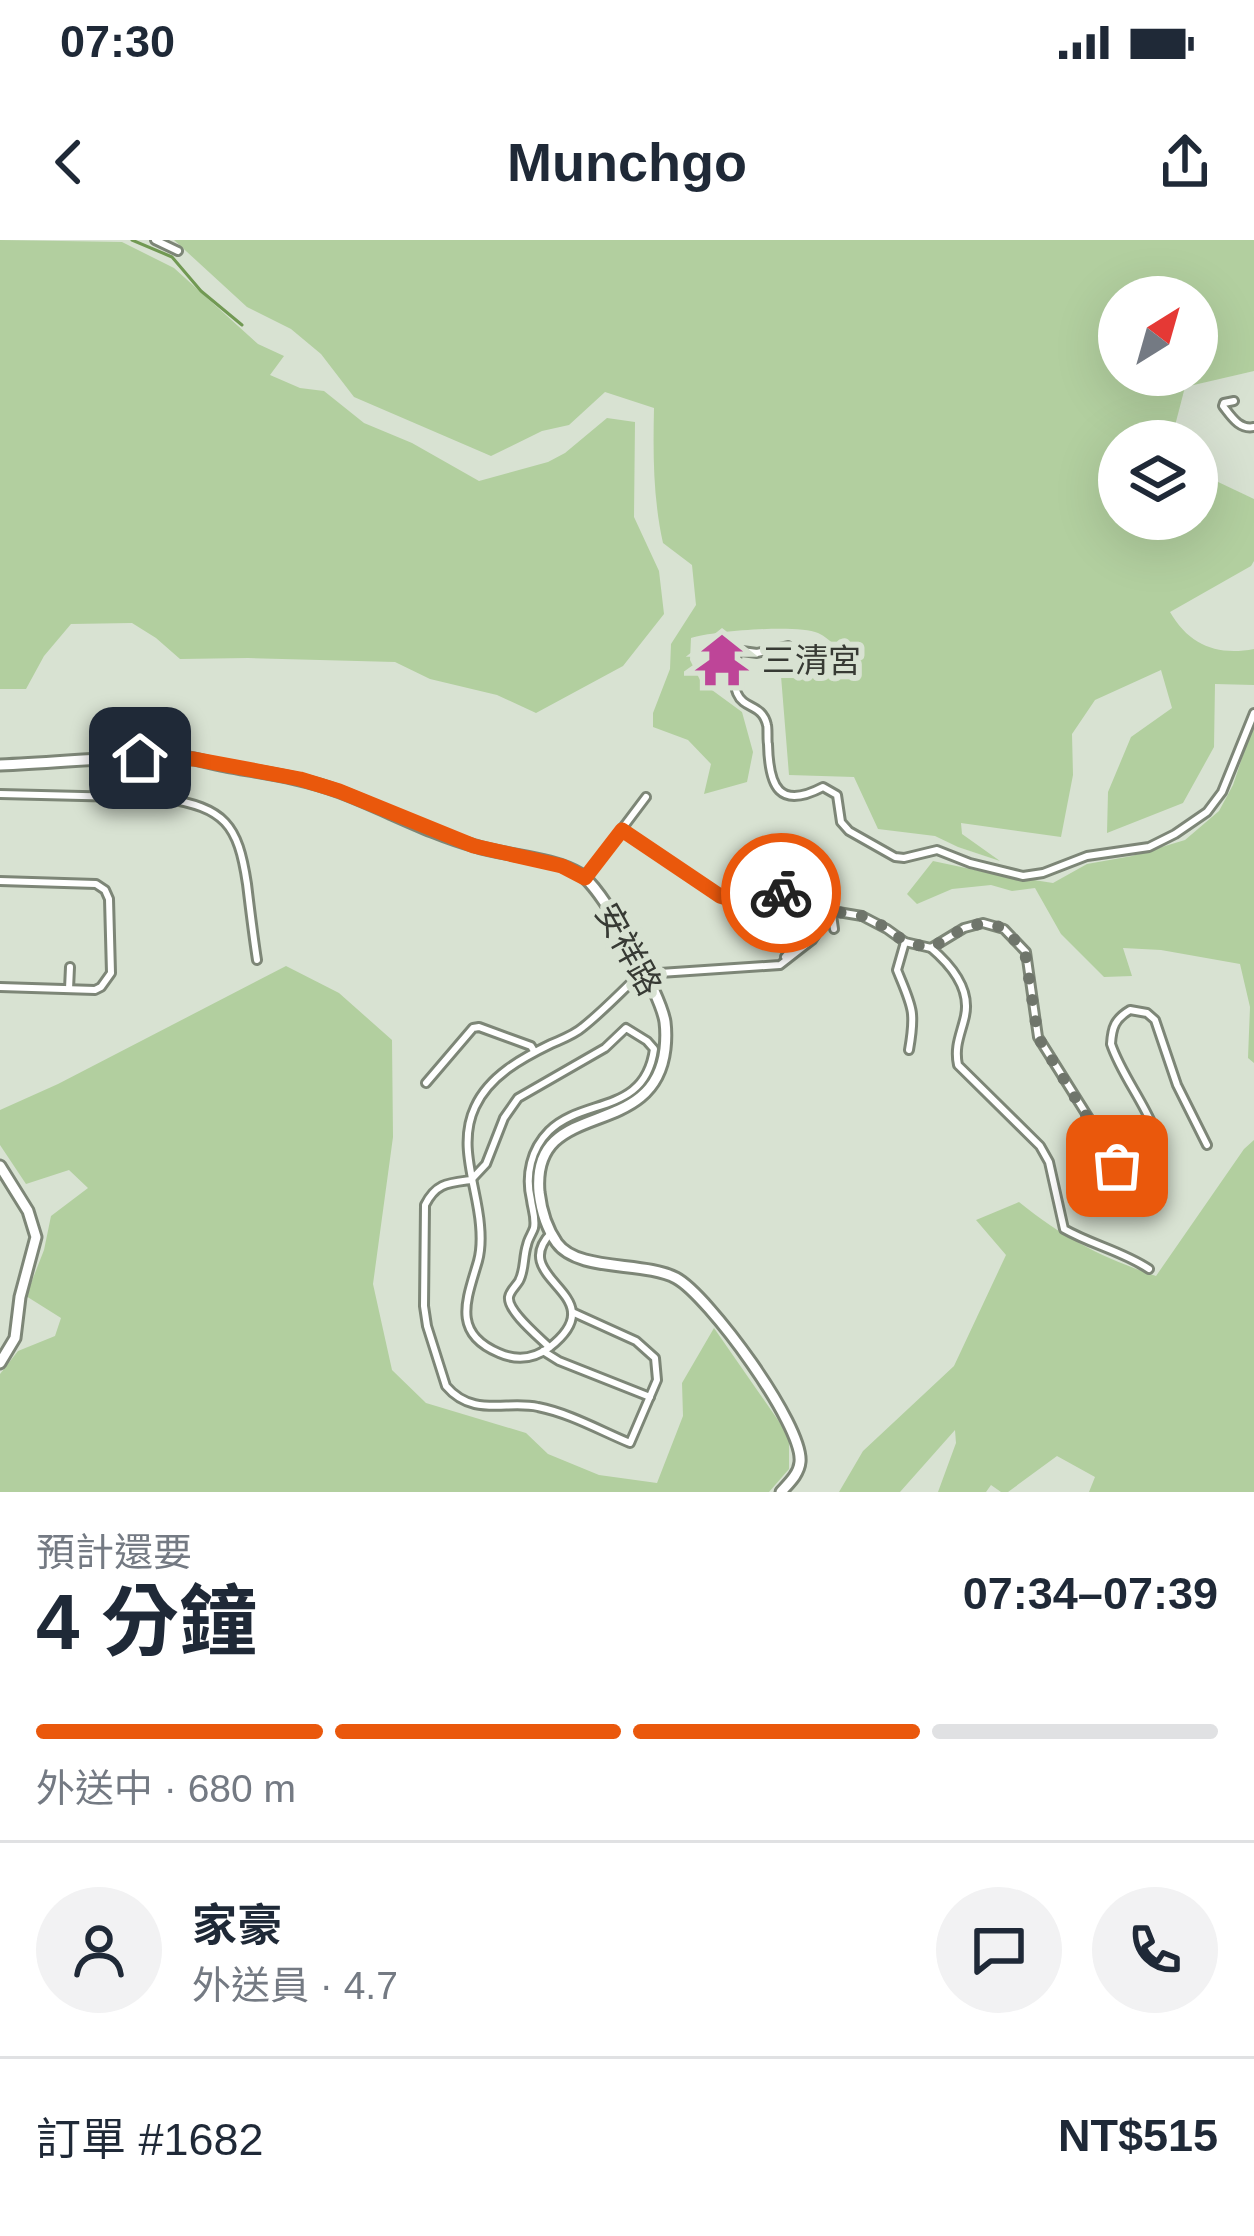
<!DOCTYPE html>
<html lang="zh-TW">
<head>
<meta charset="utf-8">
<style>
  body { margin:0; font-family:Helvetica,"Noto Sans TC",sans-serif; background:#f2f2f3; color:#1f2937; height:100vh; display:flex; flex-direction:column; font-size:45px; white-space:nowrap }
  * { box-sizing:border-box; margin:0 }
  p { font-size:39px; color:#747a83 }
  .icon { flex:none; width:66px; height:66px; fill:none; stroke:currentColor; stroke-width:2; stroke-linecap:round; stroke-linejoin:round }
  .map { position:relative; height:1252px; overflow:hidden }
  .sheet { display:flex; flex-direction:column; background:#fff; flex:1 }
  .sheet>* { flex:none }
  .needle { width:78px; rotate:37deg }
  .tools { position:absolute; left:1098px; top:36px; display:grid; gap:24px }
  .tools a { display:grid; place-items:center; width:120px; height:120px; border-radius:50%; background:#fff; box-shadow:0 12px 48px #0002; font-size:60px }
  .pin { position:absolute; display:grid; place-items:center; width:102px; height:102px; color:#fff; margin:-51px; border-radius:24px; box-shadow:0 6px 18px #0006 }
  .courier { position:absolute; display:grid; place-items:center; width:120px; height:120px; margin:-60px; border:9px solid #ea580c; border-radius:50%; background:#fff; color:#222; box-shadow:0 3px 15px #0007 }
  .overview em { font-style:normal; font-weight:700 }
  .overview div { display:flex; flex-direction:column-reverse }
  .overview { display:flex; align-items:center; justify-content:space-between; height:204px; padding:0 36px }
  h1 { font-size:78px; font-weight:700; line-height:90px }
  .bar { display:grid; grid-template-columns:repeat(4,1fr); gap:18px 12px; align-content:center; height:144px; padding:0 36px }
  .bar i { height:15px; border-radius:9px; background:#e0e1e3 }
  .bar .active { background:#ea580c }
  .bar p { grid-column:span 4 }
  .line { display:flex; align-items:center; gap:30px; padding:0 36px; border-top:3px solid #e0e1e3 }
  .line div { flex:1 }
  .round { display:grid; place-items:center; flex:none; width:126px; height:126px; border-radius:63px; background:#f2f2f3 }
  .status { display:flex; justify-content:space-between; align-items:center; height:84px; padding:0 60px; background:#fff; direction:ltr }
  .status svg { height:33px; fill:currentColor }
  header { display:flex; justify-content:space-between; align-items:center; height:156px; padding:0 36px; background:#fff; font-size:54px; font-weight:700 }
  .map>svg:first-child { display:block }
  .green { fill:#b2cf9f; fill-rule:evenodd }
  .lines { fill:none; stroke-linecap:round; stroke-linejoin:round }
  .stream { stroke:#719953; stroke-width:3 }
  .street-casing { stroke:#7d8677; stroke-width:12 }
  .secondary-casing { stroke:#7d8677; stroke-width:15 }
  .street { stroke:#fff; stroke-width:6 }
  .secondary { stroke:#fff; stroke-width:9 }
  .done { stroke:#6f756b; stroke-width:12; stroke-dasharray:0 21.6 }
  .route { stroke:#ea580c; stroke-width:15 }
  .labels { text-anchor:middle; stroke-width:12; stroke-linejoin:round; paint-order:stroke }
  .poi-label { font-size:33px; fill:#373a34; stroke:#d8e2d2; text-anchor:start }
  .street-label { font-size:33px; fill:#373a34; stroke:#d8e2d2 }
</style>
</head>
<body>
<div class="status"><b>07:30</b><svg viewBox="0 0 49 12"><path d="M0 12V9h3v3zM5 12V6h3v6zM10 12V3h3v9zM15 12V0h3v12zM26 1h20v11H26zM47 4h2v5h-2z"/></svg></div>
<header><svg class="icon" aria-label="back" viewBox="0 0 24 24"><path d="M15 5l-7 7 7 7"/></svg>Munchgo<svg class="icon" aria-label="share" viewBox="0 0 24 24"><path d="M12 15V3M7 8l5-5 5 5M5 13v7h14v-7"/></svg></header>
<div class="map">
<svg width="1254" height="1252" viewBox="0 0 1254 1252">
  <rect width="100%" height="100%" fill="#d8e2d2"/>
  <!-- green -->
  <g class="green">
    <path d="M0,0l122,2 52,26 84,76 26,12 -14,19 30,13 24,3 40,32 48,20 67,38 69,-19 17,-9 42,-35 28,4 -1,95 25,54 5,43 -41,52 -87,47 -39,-18 -67,-16 -35,-17 -147,-4 -68,1 -24,-21 -24,-15 -61,1 -27,32 -18,33h-26z"/>
    <path d="M174,0h1080v131l-69,16 -14,54h-52v78h78v-55l19,17 38,18v62l-3,5 -81,46c19,33 47,44 84,37v36l-39,-1 -1,63 -31,56 -76,30 1,-41 23,-55 41,-29 -11,-38 -66,30 -23,34 1,41 -12,62 -100,-14 1,11 38,27 -42,-14 -23,-11 -57,-7 -24,-52 -65,-2 -8,-99 25,-9 29,-23c-6,-3 -10,-8 -17,-11 -21,-9 -104,-2 -127,5l-1,22 11,22 41,30 11,40 -6,30 -43,12 7,-30 -23,-24 -35,-13v-14l17,-44 1,-25 25,-39 -4,-40 -29,-22c-10,-45 -10,-89 -9,-135l-49,-16 -36,33 -27,6 -51,25 -137,-59 -33,-43 -30,-25 -44,-22zM1197,57v78h-78v-78z"/>
    <path d="M1254,482v341l-6,-5 2,-51 -10,-43 -79,-14 -38,-2 9,28 -28,1 -43,-43 -26,-46 -23,3 -21,-6 -39,4 -35,15 -10,-10 26,-33 56,12 64,10 34,-19 45,-8 53,-16 34,-29 14,-26z"/>
    <path d="M286,726l53,27 53,47 1,97 -20,147 19,86 34,33 100,30 22,21 51,21 58,8 26,-67 -1,-33 32,-55 75,108v33l-20,23h-769v-118l18,-23 37,-15 6,-18 -35,-22 18,-46 7,-34 37,-28 -19,-18 -43,14 -26,-39v-35l58,-26z"/>
    <path d="M1254,900v352h-165l6,-15 -38,-21 -49,36h-7l-10,-7 -5,7h-48l18,-49 -1,-13 -55,62h-61l24,-41 91,-85 52,-111 -30,-35 43,-18c46,37 82,55 137,74l88,-127z"/>
  </g>
  <g class="lines">
    <!-- stream -->
    <path class="stream" d="M132,0l40,17 29,34 41,34"/>
    <defs>
      <g id="street">
        <path d="M155,0l23,11"/>
        <path d="M1234,161l-10,2 -1,3c8,10 16,24 31,21"/>
        <path d="M788,406l-31,7 -15,-2 -5,2c-12,68 23,41 30,72 1,2 0,17 1,19 1,43 11,66 55,43l14,8 4,27 8,9 46,26 9,1 33,-8 33,13 53,13 20,-3 44,-17 62,-9 26,-13 32,-22 15,-20 32,-79"/>
        <path d="M0,554l164,4c61,10 74,26 83,86 3,25 6,50 10,76"/>
        <path d="M622,590l98,66 17,5 50,-9 16,1 29,18 30,5 25,13 18,13 26,6 33,-20 19,-5 21,6 22,23 12,85 89,142 9,5 14,-6 11,-10c3,-45 -36,-82 -50,-124 1,-17 4,-25 19,-34l17,3 8,7 22,65 30,60"/>
        <path d="M585,638l61,-81"/>
        <path d="M0,641l96,3 9,6 4,9 2,74 -10,14 -6,3 -95,-3"/>
        <path d="M832,675l2,14"/>
        <path d="M905,702l-8,28c15,37 19,40 12,80"/>
        <path d="M931,708c20,17 40,40 34,68 -4,18 -11,30 -7,49l82,81 9,16 15,67c28,16 58,22 85,40"/>
        <path d="M785,717l30,-35 15,-10"/>
        <path d="M69,749l1,-22"/>
        <path d="M426,843l47,-55 6,-1 52,19 3,5"/>
        <path d="M471,940l15,-16 18,-46 14,-20 87,-50 21,-20 21,13 7,8c-9,66 -71,48 -105,82 -18,18 -24,44 -18,69 1,9 5,18 3,28 -2,6 -6,11 -7,17 -4,12 -2,25 -8,36 -3,5 -9,10 -10,16 -2,14 30,40 40,50"/>
        <path d="M471,940c-23,3 -35,3 -46,25l-1,101 3,20 19,60c27,32 61,14 92,21 31,6 63,24 92,36l27,-63 -2,-22 -19,-17 -64,-29"/>
        <path d="M551,993c-45,47 66,61 -1,114 -16,12 -33,14 -51,6 -48,-20 -32,-54 -21,-92 3,-11 3,-25 2,-36 -3,-39 -23,-80 -5,-118 14,-31 47,-49 76,-63 11,-5 23,-9 32,-17 19,-15 36,-33 54,-50l8,-3 135,-9 32,-25 20,-29"/>
        <path d="M543,1111l16,10 91,36"/>
      </g>
      <g id="secondary">
        <path d="M0,525c60,-2 121,-10 181,-8 15,1 30,7 45,9 38,7 77,12 114,26 45,17 88,41 135,54 31,10 77,11 105,28 23,14 81,120 85,148 1,8 1,18 0,27 -11,95 -134,46 -126,143 2,17 8,37 18,51 21,29 86,18 119,35 32,17 128,148 124,184 -1,12 -11,21 -19,30"/>
        <path d="M0,926l28,45 8,26 -16,60 -5,41 -15,25"/>
      </g>
    </defs>
    <!-- street casing -->
    <use href="#street" class="street-casing"/>
    <!-- secondary casing -->
    <use href="#secondary" class="secondary-casing"/>
    <!-- street -->
    <use href="#street" class="street"/>
    <!-- secondary -->
    <use href="#secondary" class="secondary"/>
  </g>
  <g class="lines">
    <!-- done -->
    <path class="done" d="M781,653h22l29,18 30,5 25,12 18,14 26,6 33,-20 19,-5 21,5 21,24 13,85 79,129"/>
    <!-- route -->
    <path class="route" d="M140,518l54,1 106,20 39,12 135,55 88,20 23,12 37,-48 98,66 16,5 45,-8"/>
  </g>
  <!-- icons -->
  <defs>
    <symbol id="temple-bare" viewBox="-9 -9 18 18"><path d="M0-6L5-2H3V0L6.5 2.5H4V6H1.5V3h-3V6H-4V2.5H-6.5L-3 0V-2H-5Z" fill="#be4598" stroke="#d8e2d2" stroke-width="2.5" paint-order="stroke"/></symbol>
  </defs>
  <g fill-rule="evenodd">
    <use href="#temple-bare" x="684" y="382" width="76" height="76"/>
  </g>
  <g class="labels">
    <!-- poi labels -->
    <g class="poi-label">
      <text x="762" y="432">三清宮</text>
    </g>
    <!-- street labels -->
    <g class="street-label">
      <text transform="translate(629 709) rotate(61)" y="12">安祥路</text>
    </g>
  </g>
</svg>
<div class="tools">
<a><svg class="needle" viewBox="-14 -14 28 28"><path d="M0-13l5 13h-10z" fill="#e53935"/><path d="M0 13l5-13h-10z" fill="#747a83"/></svg></a>
<a><svg class="icon" aria-label="layers" viewBox="0 0 24 24"><path d="M12 4l9 5-9 5-9-5zM3 14l9 5 9-5"/></svg></a>
</div>
<div class="pin" style="left:1117px;top:926px;background:#ea580c"><svg class="icon" aria-label="bag" viewBox="0 0 24 24"><path d="M5 8h14l-1 12H6zM9 8a3 3 0 0 1 6 0"/></svg></div>
<div class="pin" style="left:140px;top:518px;background:#1f2937"><svg class="icon" aria-label="home" viewBox="0 0 24 24"><path d="M3 11l9-7 9 7M6 9v11h12V9"/></svg></div>
<div class="courier" style="left:781px;top:653px"><svg class="icon" aria-label="bike" viewBox="0 0 24 24"><circle cx="6" cy="16" r="4"/><circle cx="18" cy="16" r="4"/><path d="M6 16l4-8h5l3 8M10 8l3 8H6M13 5h3"/></svg></div>
</div>
<section class="sheet">
<div class="overview"><div><h1>4 分鐘</h1><p>預計還要</p></div><em>07:34–07:39</em></div>
<div class="bar"><i class="active"></i><i class="active"></i><i class="active"></i><i></i><p>外送中 · 680 m</p></div>
<div class="line" style="height:216px"><a class="round"><svg class="icon" aria-label="person" viewBox="0 0 24 24"><circle cx="12" cy="8" r="4"/><path d="M4 21q1-7 8-7t8 7"/></svg></a><div><b>家豪</b><p>外送員 · 4.7</p></div><a class="round"><svg class="icon" aria-label="chat" viewBox="0 0 24 24"><path d="M4 5h16v11H9l-5 4z"/></svg></a><a class="round"><svg class="icon" aria-label="phone" viewBox="0 0 24 24"><path d="M5 4h4l2 5-3 2q2 4 5 5l2-3 5 2v4C11 20 4 13 5 4z"/></svg></a></div>
<div class="line" style="height:156px"><div>訂單 #1682</div><b>NT$515</b></div>
</section>
</body>
</html>
